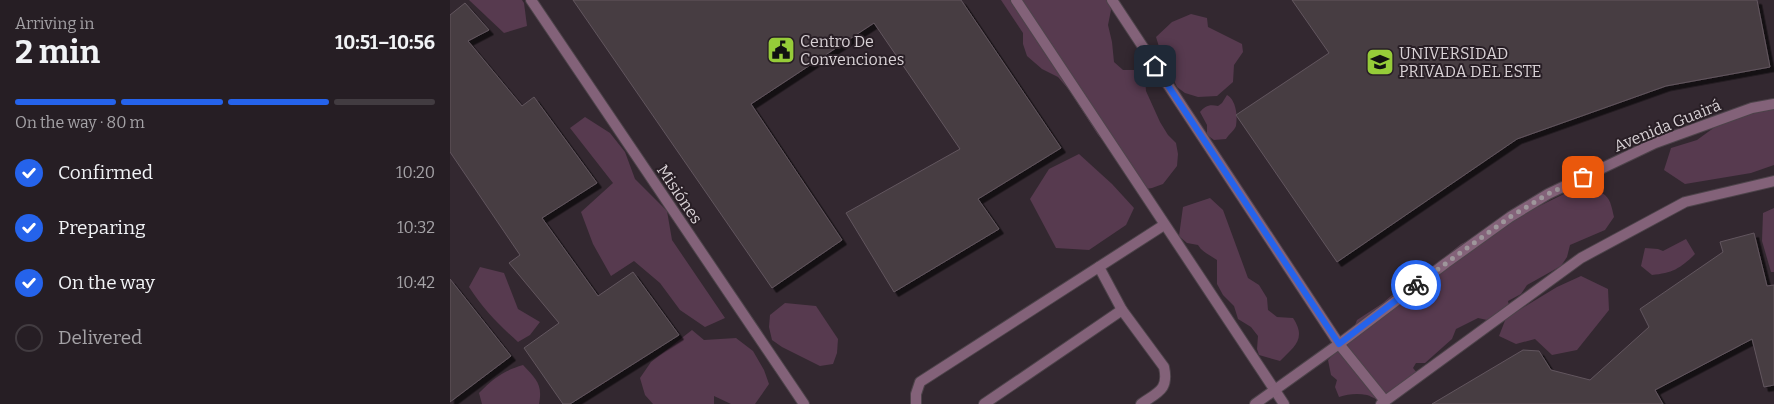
<!DOCTYPE html>
<html lang="en">
<head>
<meta charset="utf-8">
<style>
  body { margin:0; font-family:Bitter,serif; background:#322b31; color:#f1f3f6; height:100vh; display:flex; flex-direction:column; font-size:19px; white-space:nowrap }
  * { box-sizing:border-box; margin:0 }
  p { font-size:16px; color:#a4a2a6 }
  .icon { flex:none; width:28px; height:28px; fill:none; stroke:currentColor; stroke-width:2; stroke-linecap:round; stroke-linejoin:round }
  .map { position:relative; flex:1; overflow:hidden }
  .side { display:flex; flex-direction:column; background:#261e24; width:450px }
  .side>* { flex:none }
  .pin { position:absolute; display:grid; place-items:center; width:42px; height:42px; color:#fff; margin:-21px; border-radius:10px; box-shadow:0 2px 8px #0006 }
  .courier { position:absolute; display:grid; place-items:center; width:50px; height:50px; margin:-25px; border:4px solid #2563eb; border-radius:50%; background:#fff; color:#222; box-shadow:0 1px 6px #0007 }
  .headline em { font-style:normal; font-weight:700 }
  .headline div { display:flex; flex-direction:column-reverse }
  .headline { display:flex; align-items:center; justify-content:space-between; height:85px; padding:0 15px }
  h1 { font-size:32px; font-weight:700; line-height:38px }
  .bar { display:grid; grid-template-columns:repeat(4,1fr); gap:8px 5px; align-content:center; height:60px; padding:0 15px }
  .bar i { height:6px; border-radius:4px; background:#423c41 }
  .bar .current { background:#2563eb }
  .bar p { grid-column:span 4 }
  ol { padding:0 15px; list-style:none }
  li { display:flex; align-items:center; gap:15px; height:55px }
  li p { margin-inline-start:auto }
  li .icon { padding:5px; border-radius:50%; background:#2563eb; color:#fff; stroke-width:4 }
  li:last-child { color:#a4a2a6 }
  li i { width:28px; height:28px; border:2px solid #423c41; border-radius:50% }
  main { display:flex; flex:1; min-height:0 }
  .map>svg:first-child { display:block }
  .green { fill:#573a4f }
  .building { fill:#473c43; stroke:#62565e; filter:url(#shadow) }
  .lines { fill:none; stroke-linecap:round; stroke-linejoin:round }
  .lane-casing { stroke:#4d434a; stroke-width:12 }
  .street-casing { stroke:#4d434a; stroke-width:12 }
  .lane { stroke:#836279; stroke-width:10 }
  .street { stroke:#836279; stroke-width:10 }
  .done { stroke:#9e969b; stroke-width:5; stroke-dasharray:0 9 }
  .route { stroke:#2563eb; stroke-width:6 }
  .labels { text-anchor:middle; stroke-width:4; stroke-linejoin:round; paint-order:stroke }
  .poi-label { font-size:16px; fill:#d8d1d5; stroke:#291f26; text-anchor:start }
  .street-label { font-size:16px; fill:#d8d1d5; stroke:#291f26 }
</style>
</head>
<body>
<main>
<section class="side">
<div class="headline"><div><h1>2 min</h1><p>Arriving in</p></div><em>10:51–10:56</em></div>
<div class="bar"><i class="current"></i><i class="current"></i><i class="current"></i><i></i><p>On the way · 80 m</p></div>
<ol>
<li><svg class="icon" aria-label="check" viewBox="0 0 24 24"><path d="M5 12l5 5 9-10"/></svg>Confirmed<p>10:20</p></li>
<li><svg class="icon" aria-label="check" viewBox="0 0 24 24"><path d="M5 12l5 5 9-10"/></svg>Preparing<p>10:32</p></li>
<li><svg class="icon" aria-label="check" viewBox="0 0 24 24"><path d="M5 12l5 5 9-10"/></svg>On the way<p>10:42</p></li>
<li><i></i>Delivered</li>
</ol>
</section>
<div class="map">
<svg width="1324" height="404" viewBox="0 0 1324 404">
  <defs>
    <filter id="shadow"><feDropShadow dx="4.5" dy="4.5" stdDeviation="0" flood-color="#0009"/></filter>
  </defs>
  <rect width="100%" height="100%" fill="#332830"/>
  <!-- green -->
  <g class="green">
    <path d="M19,0h53l2,3 3,23 -23,7z"/>
    <path d="M551,0h108l2,10 -3,15 4,17 2,20 9,8h15l7,9 1,12 14,31 8,13 8,8 2,11 -1,12 -14,18 -11,4 -6,1 -48,-54 -29,-45 -11,-13 -16,-8 -15,-13 -4,-12v-11z"/>
    <path d="M741,14l16,4 1,9 34,17 1,8 -9,13 -1,17 -16,14 -19,1 -13,-4 -8,-6 -17,-37 -4,-13 16,-15z"/>
    <path d="M777,95c9,5 11,21 9,31 -2,5 -7,8 -10,13l-12,1 -7,-5v-10l-7,-13c5,-6 9,-8 18,-6l4,-3z"/>
    <path d="M1324,106v59l-23,8 -66,11 -21,-14 7,-22 26,-8 33,-24z"/>
    <path d="M135,117l25,16 15,19 10,27 32,32 5,29 53,78 -20,9 -25,-17 -20,-27 -26,-22 -23,15 -18,-32 -12,-32 32,-29 -43,-55z"/>
    <path d="M629,154l33,30 22,24 -8,17 -37,25 -33,-2 -26,-49 19,-30z"/>
    <path d="M1139,188c19,6 21,9 25,29l-9,13 -35,15 -3,12 -6,9 -34,19 -6,9 -13,7 1,5 -8,7 -14,7 -9,-2 -22,11 -4,10 -27,24h-9l-3,5 10,12c-6,5 -12,7 -17,11 -5,5 -9,10 -16,11 -9,2 -16,-5 -23,-7 -10,-2 -19,-1 -28,2l-4,-10 2,-7 -6,-5 -3,-15 23,-25 6,-15 26,-17 9,-8 11,-5 18,-12 6,-8 21,-5 3,-13 10,-8 103,-50z"/>
    <path d="M760,198l13,12 25,68 11,7 8,13 1,12 9,7 16,1c14,21 1,29 -13,43l-21,-6 -2,-6 1,-13 -7,-9 -13,-8 -4,-13 -11,-11 -6,-11v-24c-7,-5 -15,-8 -19,-15l-11,-2 -8,-7 4,-29z"/>
    <path d="M1324,208v64h-3l-9,-31 1,-28z"/>
    <path d="M1236,239l9,15c-15,15 -23,19 -43,21l-11,-9 4,-18 13,1 5,2z"/>
    <path d="M30,267l24,6 14,36 22,13 -10,13 -12,7c-19,-17 -35,-33 -49,-55z"/>
    <path d="M1131,276l27,13 1,21 -32,40 -25,5 -17,-16 -19,5 -17,-8 7,-18 51,-31z"/>
    <path d="M335,303l31,3 22,33 -1,14 -4,11 -13,2 -38,-19 -10,-7 -3,-13 1,-12z"/>
    <path d="M242,330l12,10 32,-2 17,13 11,19 5,14 -14,20h-24l-17,-8v8h-61l-8,-9 -5,-17 11,-16z"/>
    <path d="M73,365c13,14 20,19 16,39h-57l-3,-11c15,-15 24,-22 44,-28z"/>
  </g>
  <!-- building -->
  <g class="building">
    <path d="M123,0h388l100,148 -83,51 21,30 -105,63 -48,-79 114,-64 -86,-126 -123,81 91,136 -70,48z"/>
    <path d="M842,0h465l13,67 -104,19 -149,53 -180,123 -101,-147 93,-62z"/>
    <path d="M15,3l24,27 -21,11 54,65 12,-9 63,86 -55,35 56,78 35,-24 46,63 -109,69h-7l-39,-56 35,-25 -50,-60 11,-8 -70,-103v-137z"/>
    <path d="M1304,233l13,53 7,-1v100l-10,2 -12,-48 -97,51 8,14h-231l91,-54 16,1 12,19 39,10 59,-53 -9,-18 83,-57 -3,-10z"/>
    <path d="M0,279l61,77 -61,46z"/>
  </g>
  <g class="lines">
    <defs>
      <g id="lane">
        <path d="M649,267l23,43"/>
        <path d="M466,404v-10l4,-12 244,-157"/>
        <path d="M534,404l138,-94 42,57c5,23 -6,25 -23,37"/>
      </g>
      <g id="street">
        <path d="M81,0l273,404"/>
        <path d="M566,0l268,404"/>
        <path d="M662,0l227,344 46,57"/>
        <path d="M805,404l84,-60 107,-81 64,-46 38,-23 107,-51 97,-35 22,-4"/>
        <path d="M931,404l200,-146 104,-56 89,-21"/>
      </g>
    </defs>
    <!-- lane casing -->
    <use href="#lane" class="lane-casing"/>
    <!-- street casing -->
    <use href="#street" class="street-casing"/>
    <!-- lane -->
    <use href="#lane" class="lane"/>
    <!-- street -->
    <use href="#street" class="street"/>
  </g>
  <g class="lines">
    <!-- done -->
    <path class="done" d="M966,285l94,-68 38,-23 35,-17"/>
    <!-- route -->
    <path class="route" d="M705,66l184,278 77,-59"/>
  </g>
  <!-- icons -->
  <defs>
    <symbol id="civic-square" viewBox="-11 -11 22 22"><rect x="-9" y="-9" width="18" height="18" rx="4" fill="#96cc39" stroke="#291f26"/><path d="M-.6-6.5H3V-4.5H.6V-3L4-1V1h2V6H-6V1h2V-1L-.6-3ZM-1.2 2.5V6h2.4V2.5Z" fill="#111"/></symbol>
    <symbol id="university-square" viewBox="-11 -11 22 22"><rect x="-9" y="-9" width="18" height="18" rx="4" fill="#96cc39" stroke="#291f26"/><path d="M0-5L7-2L0 1L-7-2ZM-4 1L0 2.5L4 1V4Q0 6-4 4Z" fill="#111"/></symbol>
  </defs>
  <g fill-rule="evenodd">
    <use href="#civic-square" x="315" y="34" width="32" height="32"/>
    <use href="#university-square" x="914" y="46" width="32" height="32"/>
  </g>
  <g class="labels">
    <!-- poi labels -->
    <g class="poi-label">
      <text x="350" y="47">Centro De<tspan x="350" dy="18">Convenciones</tspan></text>
      <text x="949" y="59">UNIVERSIDAD<tspan x="949" dy="18">PRIVADA DEL ESTE</tspan></text>
    </g>
    <!-- street labels -->
    <g class="street-label">
      <text transform="translate(1217 125) rotate(-22)" y="6">Avenida Guairá</text>
      <text transform="translate(230 194) rotate(56)" y="6">Misiónes</text>
    </g>
  </g>
</svg>
<div class="pin" style="left:1133px;top:177px;background:#ea580c"><svg class="icon" aria-label="bag" viewBox="0 0 24 24"><path d="M5 8h14l-1 12H6zM9 8a3 3 0 0 1 6 0"/></svg></div>
<div class="pin" style="left:705px;top:66px;background:#1f2937"><svg class="icon" aria-label="home" viewBox="0 0 24 24"><path d="M3 11l9-7 9 7M6 9v11h12V9"/></svg></div>
<div class="courier" style="left:966px;top:285px"><svg class="icon" aria-label="bike" viewBox="0 0 24 24"><circle cx="6" cy="16" r="4"/><circle cx="18" cy="16" r="4"/><path d="M6 16l4-8h5l3 8M10 8l3 8H6M13 5h3"/></svg></div>
</div>
</main>
</body>
</html>
